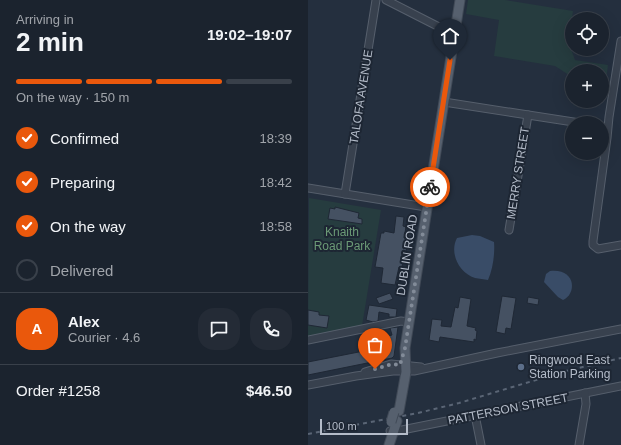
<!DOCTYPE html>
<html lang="en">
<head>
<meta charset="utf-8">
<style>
  body { margin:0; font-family:Arial,sans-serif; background:#242b36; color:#f1f3f6; height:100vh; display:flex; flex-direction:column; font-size:15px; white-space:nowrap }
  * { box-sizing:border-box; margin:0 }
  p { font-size:13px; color:#a0a4aa }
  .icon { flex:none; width:22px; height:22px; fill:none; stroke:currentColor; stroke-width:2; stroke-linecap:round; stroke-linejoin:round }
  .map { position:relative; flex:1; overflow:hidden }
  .drawer { display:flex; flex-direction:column; background:#1b232e; width:308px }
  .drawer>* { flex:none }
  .fabs { position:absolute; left:257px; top:12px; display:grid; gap:8px }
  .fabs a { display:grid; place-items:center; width:44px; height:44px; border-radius:50%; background:#1b232e; box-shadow:0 4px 16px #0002,0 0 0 1px #39404a; font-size:20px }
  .scale { position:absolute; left:12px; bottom:10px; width:88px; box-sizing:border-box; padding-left:4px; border:2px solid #b4bcc9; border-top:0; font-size:11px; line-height:14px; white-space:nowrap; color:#b4bcc9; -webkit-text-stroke:3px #1d2633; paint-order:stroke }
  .pin { position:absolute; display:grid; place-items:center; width:34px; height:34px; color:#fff; margin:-41px -17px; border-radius:50% 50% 50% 0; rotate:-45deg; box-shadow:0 0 4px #0007 }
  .pin .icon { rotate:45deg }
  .courier { position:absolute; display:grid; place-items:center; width:40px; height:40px; margin:-20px; border:3px solid #ea580c; border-radius:50%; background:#fff; color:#222; box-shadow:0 1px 5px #0007 }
  .head em { font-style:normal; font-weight:700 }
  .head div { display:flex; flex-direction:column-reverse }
  .head { display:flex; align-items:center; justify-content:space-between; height:68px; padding:0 16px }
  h1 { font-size:26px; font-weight:700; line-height:30px }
  .bar { display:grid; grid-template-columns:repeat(4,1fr); gap:6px 4px; align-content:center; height:48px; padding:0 16px }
  .bar i { height:5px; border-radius:3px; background:#39404a }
  .bar .on { background:#ea580c }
  .bar p { grid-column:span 4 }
  .line { display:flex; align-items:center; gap:10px; padding:0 16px; border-top:1px solid #39404a }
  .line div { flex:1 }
  .round { display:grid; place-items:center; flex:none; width:42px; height:42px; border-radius:16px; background:#242b36 }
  ol { padding:0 16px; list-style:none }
  li { display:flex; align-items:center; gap:12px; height:44px }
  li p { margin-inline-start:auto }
  li .icon { padding:4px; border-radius:50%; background:#ea580c; color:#fff; stroke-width:4 }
  li:last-child { color:#a0a4aa }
  li i { width:22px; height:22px; border:2px solid #39404a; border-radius:50% }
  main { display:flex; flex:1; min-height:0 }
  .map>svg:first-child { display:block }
  .green { fill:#263c3f }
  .water { fill:#394c67 }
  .building { fill:#455162; stroke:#1f2835 }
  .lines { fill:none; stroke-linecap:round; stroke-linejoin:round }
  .minor-casing { stroke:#565f6c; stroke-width:9 }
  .major-casing { stroke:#414a57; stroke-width:11 }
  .minor { stroke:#38414e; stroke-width:7 }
  .major { stroke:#56606e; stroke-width:9 }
  .rail { stroke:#5a6575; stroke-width:2; stroke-dasharray:4 4; stroke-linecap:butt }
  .major-bridge-casing { stroke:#414a57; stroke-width:11; stroke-linecap:butt }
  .major-bridge { stroke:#56606e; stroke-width:9 }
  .done { stroke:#828b98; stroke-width:4; stroke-dasharray:0 7.2 }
  .route { stroke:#ea580c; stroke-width:5 }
  .service-dot { fill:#5c6f8a; stroke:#1d2633; stroke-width:1.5 }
  .labels { text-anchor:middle; stroke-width:4; stroke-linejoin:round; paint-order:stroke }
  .street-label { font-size:12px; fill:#b4bcc9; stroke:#1d2633 }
  .park-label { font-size:12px; fill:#6b9a76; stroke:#1d2633 }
  .poi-label { font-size:12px; fill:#b4bcc9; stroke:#1d2633; text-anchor:start }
</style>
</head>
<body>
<main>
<section class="drawer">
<div class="head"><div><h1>2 min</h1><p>Arriving in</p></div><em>19:02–19:07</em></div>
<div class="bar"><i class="on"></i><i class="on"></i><i class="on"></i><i></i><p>On the way · 150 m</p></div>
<ol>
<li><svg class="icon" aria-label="check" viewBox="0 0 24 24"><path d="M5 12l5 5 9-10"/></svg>Confirmed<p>18:39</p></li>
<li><svg class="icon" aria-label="check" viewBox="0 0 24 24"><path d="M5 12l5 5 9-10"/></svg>Preparing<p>18:42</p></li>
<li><svg class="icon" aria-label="check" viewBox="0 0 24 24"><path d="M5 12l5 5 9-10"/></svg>On the way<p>18:58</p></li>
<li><i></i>Delivered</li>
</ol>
<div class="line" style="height:72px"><b class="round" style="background:#ea580c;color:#fff">A</b><div><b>Alex</b><p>Courier · 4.6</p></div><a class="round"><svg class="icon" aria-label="chat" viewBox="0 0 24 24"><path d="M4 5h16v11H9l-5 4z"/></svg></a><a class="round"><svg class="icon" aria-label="phone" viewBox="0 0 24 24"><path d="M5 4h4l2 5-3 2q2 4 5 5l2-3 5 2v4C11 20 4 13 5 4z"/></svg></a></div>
<div class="line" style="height:52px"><div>Order #1258</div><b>$46.50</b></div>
</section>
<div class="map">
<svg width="313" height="445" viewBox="0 0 313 445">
  <rect width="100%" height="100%" fill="#242f3e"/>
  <!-- green -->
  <g class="green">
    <path d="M160,0h37l68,11 -4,32 6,17 33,5 -3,24h-3v-18h-30v6l-17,-11 -61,-10 5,-36 -33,-6z"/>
    <path d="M1,198l72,12 -19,116 -54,13z"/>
  </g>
  <!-- water -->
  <g class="water">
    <path d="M164,235l8,1 14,6c1,11 -1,27 -6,38 -4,-1 -9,-1 -13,-2 -16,-5 -26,-25 -18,-40z"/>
    <path d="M242,271c26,-3 27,23 13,29l-5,-3 -14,-15 2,-8z"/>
  </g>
  <!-- building -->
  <g class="building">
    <path d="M27,207l24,6 -1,5 4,1v5l-34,-5 2,-11 5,1z"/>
    <path d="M88,216l8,1 -1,9 3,1 -2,11h3v3l2,1 -1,6h-1l-1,3 -3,-1 -2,10 2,1 -1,6h-3l-4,18 -14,-2 2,-15 -8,-1 6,-34h3v-2l10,2z"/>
    <path d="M82,293l3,6 -14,5 -3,-6z"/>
    <path d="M194,296l14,2 -5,31 -5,-1 -1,6 -9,-2z"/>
    <path d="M152,297l11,2 -4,27 9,2 -1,2 2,1 -1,9 -2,-1v3l-34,-5 -1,5 -10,-2 3,-21 10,1 -1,6 10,1 4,-20 3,1z"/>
    <path d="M220,297l11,2 -1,6 -11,-2z"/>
    <path d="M61,305l28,4 -1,8h-7v-3l-10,-2 -1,9 -5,1 -7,-2z"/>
    <path d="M0,310l11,2v3l10,1 -2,12 -19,-3z"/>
    <path d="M90,327l-4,29 -2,2 -84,17v-13l81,-16 -1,-10 4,-1 -2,-7z"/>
  </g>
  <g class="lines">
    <defs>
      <g id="minor">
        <path d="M78,0l59,30 10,2"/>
        <path d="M313,41l-12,76 -2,21 -14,103v4l5,4 23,-4"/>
        <path d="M136,102l136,21"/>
        <path d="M0,188l118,19"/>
        <path d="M37,194l31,-194"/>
        <path d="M201,230l19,-115"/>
        <path d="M0,340l93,-19 8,1"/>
        <path d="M57,372l26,-8 30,3"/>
        <path d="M0,385l48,-9 37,-5h21l83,-18 124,-24"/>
        <path d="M167,415l6,30"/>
        <path d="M82,431h7l224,-45"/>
        <path d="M271,445l7,-41 -1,-11"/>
      </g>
      <g id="major">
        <path d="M91,411l7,-39 -1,-24 55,-348"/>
        <path d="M81,445l8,-24"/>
      </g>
    </defs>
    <!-- minor casing -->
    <use href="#minor" class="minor-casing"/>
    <!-- major casing -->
    <use href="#major" class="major-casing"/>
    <!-- minor -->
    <use href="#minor" class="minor"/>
    <!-- major -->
    <use href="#major" class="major"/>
    <!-- rail -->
    <path class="rail" d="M0,434l110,-21 41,-10 107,-32 55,-13"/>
    <defs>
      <path id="major-bridge" d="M83,422l3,-10"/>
    </defs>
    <!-- major-bridge casing -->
    <use href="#major-bridge" class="major-bridge-casing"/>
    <!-- major-bridge -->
    <use href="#major-bridge" class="major-bridge"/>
  </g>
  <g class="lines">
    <!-- done -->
    <path class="done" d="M67,369l17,-5 8,1 5,-17 25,-161"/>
    <!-- route -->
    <path class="route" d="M122,187l20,-127"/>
  </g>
  <!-- markers -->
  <circle class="service-dot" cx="213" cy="367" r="4"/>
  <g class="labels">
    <!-- street labels -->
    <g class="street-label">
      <text transform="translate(53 97) rotate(-81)" y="4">TALOFA AVENUE</text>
      <text transform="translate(210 173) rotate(-81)" y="4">MERRY STREET</text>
      <text transform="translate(99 255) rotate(-81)" y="4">DUBLIN ROAD</text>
      <text transform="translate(200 409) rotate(-11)" y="4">PATTERSON STREET</text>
    </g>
    <!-- park labels -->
    <g class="park-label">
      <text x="34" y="236">Knaith<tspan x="34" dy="14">Road Park</tspan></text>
    </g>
    <!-- poi labels -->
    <g class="poi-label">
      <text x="221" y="364">Ringwood East<tspan x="221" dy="14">Station Parking</tspan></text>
    </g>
  </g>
</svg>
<div class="fabs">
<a><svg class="icon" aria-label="locate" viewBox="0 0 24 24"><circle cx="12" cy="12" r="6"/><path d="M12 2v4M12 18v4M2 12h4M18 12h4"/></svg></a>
<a>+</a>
<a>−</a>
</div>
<div class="scale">100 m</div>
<div class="pin" style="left:67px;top:369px;background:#ea580c"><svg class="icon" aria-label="bag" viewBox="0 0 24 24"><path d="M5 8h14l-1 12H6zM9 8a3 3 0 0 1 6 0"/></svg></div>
<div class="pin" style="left:142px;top:60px;background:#1f2937"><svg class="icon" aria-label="home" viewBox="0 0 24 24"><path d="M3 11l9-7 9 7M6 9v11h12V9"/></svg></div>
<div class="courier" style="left:122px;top:187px"><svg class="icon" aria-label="bike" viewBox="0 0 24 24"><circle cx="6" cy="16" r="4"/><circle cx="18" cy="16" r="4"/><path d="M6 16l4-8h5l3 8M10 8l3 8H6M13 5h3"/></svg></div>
</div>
</main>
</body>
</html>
